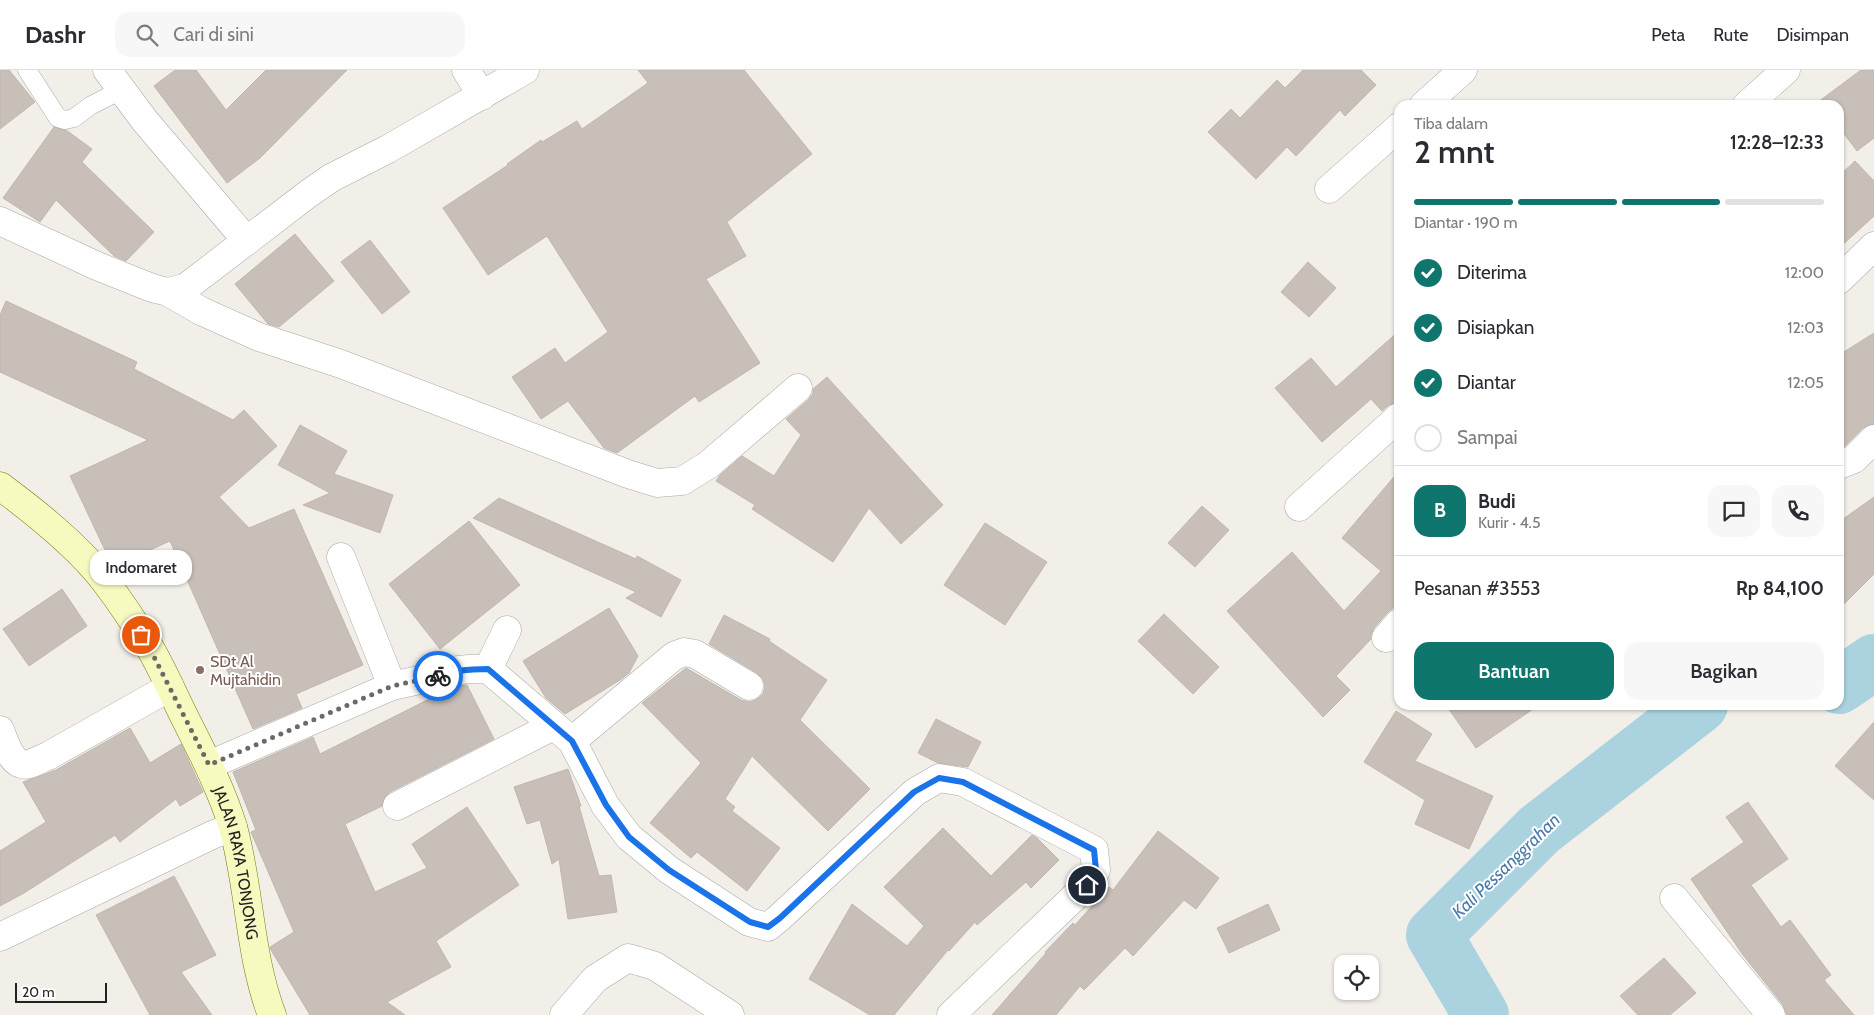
<!DOCTYPE html>
<html lang="id">
<head>
<meta charset="utf-8">
<style>
  body { margin:0; font-family:Cabin,sans-serif; background:#f7f7f7; color:#2b2b33; height:100vh; display:flex; flex-direction:column; font-size:19px; white-space:nowrap }
  * { box-sizing:border-box; margin:0 }
  p { font-size:16px; color:#7c7c81 }
  .icon { flex:none; width:28px; height:28px; fill:none; stroke:currentColor; stroke-width:2; stroke-linecap:round; stroke-linejoin:round }
  .map { position:relative; flex:1; overflow:hidden }
  .drawer { position:absolute; left:1394px; top:30px; width:450px; height:610px; display:flex; flex-direction:column; background:#fff; border-radius:15px; box-shadow:0 1px 4px #0004 }
  .drawer>* { flex:none }
  .buttons { position:absolute; left:1334px; top:885px; display:grid; gap:10px }
  .buttons a { display:grid; place-items:center; width:45px; height:45px; border-radius:10px; background:#fff; box-shadow:0 1px 4px #0004; font-size:25px }
  .scale { position:absolute; left:15px; bottom:12px; width:92px; box-sizing:border-box; padding-left:5px; border:2px solid #222; border-top:0; font-size:14px; line-height:18px; white-space:nowrap; color:#222; -webkit-text-stroke:4px #fff; paint-order:stroke }
  .pin { position:absolute; display:grid; place-items:center; width:42px; height:42px; color:#fff; margin:-21px; border:2px solid #fff; border-radius:50%; box-shadow:0 1px 5px #0007 }
  .courier { position:absolute; display:grid; place-items:center; width:50px; height:50px; margin:-25px; border:4px solid #1a73e8; border-radius:50%; background:#fff; color:#222; box-shadow:0 1px 6px #0007 }
  .bubble { position:absolute; height:35px; border-radius:15px; background:#fff; box-shadow:0 1px 4px #0004; font-size:16px; font-weight:600; line-height:35px; text-align:center }
  .overview em { font-style:normal; font-weight:600 }
  .overview div { display:flex; flex-direction:column-reverse }
  .overview { display:flex; align-items:center; justify-content:space-between; height:85px; padding:0 20px }
  h1 { font-size:32px; font-weight:600; line-height:38px }
  .bar { display:grid; grid-template-columns:repeat(4,1fr); gap:8px 5px; align-content:center; height:60px; padding:0 20px }
  .bar i { height:6px; border-radius:4px; background:#e1e1e2 }
  .bar .active { background:#0f766e }
  .bar p { grid-column:span 4 }
  .line { display:flex; align-items:center; gap:12px; padding:0 20px; border-top:1px solid #e1e1e2 }
  .line div { flex:1 }
  .round { display:grid; place-items:center; flex:none; width:52px; height:52px; border-radius:15px; background:#f7f7f7 }
  ol { padding:0 20px; list-style:none }
  li { display:flex; align-items:center; gap:15px; height:55px }
  li p { margin-inline-start:auto }
  li .icon { padding:5px; border-radius:50%; background:#0f766e; color:#fff; stroke-width:4 }
  li:last-child { color:#7c7c81 }
  li i { width:28px; height:28px; border:2px solid #e1e1e2; border-radius:50% }
  .cta { display:flex; gap:10px; margin-top:auto; padding:10px 20px }
  .cta a { flex:1; height:58px; border-radius:15px; background:#0f766e; color:#fff; font-size:20px; font-weight:600; line-height:58px; text-align:center }
  .cta a+a { background:#f7f7f7; color:#2b2b33 }
  header { display:flex; align-items:center; gap:30px; box-sizing:border-box; height:70px; padding:0 25px; background:#fff; border-bottom:1px solid #e1e1e2 }
  header strong { font-size:24px }
  nav { display:flex; gap:28px; margin-inline-start:auto; font-size:18px }
  .search { width:350px; height:45px; background:#f7f7f7; display:flex; align-items:center; gap:12px; box-sizing:border-box; padding:0 18px; border-radius:15px; color:#7c7c81; font-size:19px }
  .map>svg:first-child { display:block }
  .lines { fill:none; stroke-linecap:round; stroke-linejoin:round }
  .river { stroke:#aad3df; stroke-width:56 }
  .building { fill:#c7bfb8; stroke:#c4b6ab }
  .lane-casing { stroke:#a9a9a9; stroke-width:19 }
  .street-casing { stroke:#a9a9a9; stroke-width:29 }
  .secondary-casing { stroke:#707d05; stroke-width:29 }
  .lane { stroke:#fff; stroke-width:18 }
  .street { stroke:#fff; stroke-width:28 }
  .secondary { stroke:#f7fabf; stroke-width:28 }
  .done { stroke:#6b6a68; stroke-width:5; stroke-dasharray:0 9 }
  .route { stroke:#1a73e8; stroke-width:6 }
  .education-dot { fill:#8d6e63; stroke:#fff; stroke-width:2 }
  .labels { text-anchor:middle; stroke-width:4; stroke-linejoin:round; paint-order:stroke }
  .education-label { font-size:16px; fill:#785e54; stroke:#fff; text-anchor:start }
  .street-label { font-size:16px; fill:#222; stroke:#fff }
  .water-label { font-size:18px; font-style:italic; fill:#4a7aab; stroke:#fff }
</style>
</head>
<body>
<header>
<strong>Dashr</strong>
<div class="search"><svg class="icon" aria-label="search" viewBox="0 0 24 24"><circle cx="10" cy="10" r="6"/><path d="M15 15l6 6"/></svg>Cari di sini</div>
<nav><a>Peta</a><a>Rute</a><a>Disimpan</a></nav>
</header>
<div class="map">
<svg width="1874" height="945" viewBox="0 0 1874 945">
  <rect width="100%" height="100%" fill="#f2efe9"/>
  <g class="lines">
    <!-- river -->
    <g class="river">
      <path d="M1839,616l35,-24"/>
      <path d="M1481,945l-47,-80 105,-105 161,-125"/>
    </g>
  </g>
  <!-- building -->
  <g class="building">
    <path d="M0,0h9l26,32 -35,27z"/>
    <path d="M175,0h21l30,40 40,-40h81l-87,88 -33,25 -73,-97z"/>
    <path d="M638,0h106l68,84 -85,68 19,34 -40,23 54,84 -61,39 -4,-6 -78,57 -13,-5 -36,-47 -27,18 -29,-42 43,-29 10,15 43,-31 -61,-96 -59,39 -45,-67 65,-43 -1,-1 34,-24 1,2 35,-21 5,8 66,-46z"/>
    <path d="M1303,0h58l15,15 -31,31 -5,-6 -44,46 -9,-9 -31,32 -48,-47 23,-23 9,9 37,-38 8,8z"/>
    <path d="M1861,0h13v68l-17,13 -18,-24v-22h-25z"/>
    <path d="M54,57l12,3 26,19 -10,13 72,70 -28,29 -12,-5 -58,-56 -16,22 -37,-24z"/>
    <path d="M1855,91l19,20v35l-35,32v-72z"/>
    <path d="M295,164l39,47 -55,46 -11,-3 -33,-40z"/>
    <path d="M370,170l40,52 -28,22 -41,-52z"/>
    <path d="M1308,192l28,26 -27,29 -28,-25z"/>
    <path d="M6,231l131,61 -3,7 99,51 11,-10 33,36 -58,51 30,31 45,-19 69,156 -67,29 6,14 -49,21 -83,-188 -57,26 -43,-91 78,-36 -148,-68v-57z"/>
    <path d="M1399,261v71l-10,3 -7,6 -11,-12 -49,43 -47,-54 36,-30 25,29z"/>
    <path d="M1874,263v91l-11,4 -18,18 -6,2v-93z"/>
    <path d="M827,307l116,128 -42,39 -32,-36 -36,54 -81,-53 3,-4 -39,-24 4,-6 22,-19 32,20 27,-41 -15,-16 22,-19 5,-6v-5z"/>
    <path d="M300,355l47,26 -13,23 59,21 -13,38 -77,-28 27,-12 -52,-28z"/>
    <path d="M1399,401v137h-6l-6,5 -13,15 -3,7v4l-35,37 14,14 -27,27 -96,-106 65,-59 52,59 37,-40 -39,-33z"/>
    <path d="M1874,427v77l-35,35v-87z"/>
    <path d="M499,428l137,61 1,-3 44,24 -20,37 -35,-19 10,-6 -163,-74z"/>
    <path d="M1202,436l27,24 -34,37 -27,-24z"/>
    <path d="M469,451l51,64 -80,64 -51,-65z"/>
    <path d="M985,453l62,39 -42,63 -61,-40z"/>
    <path d="M62,519l25,37 -58,40 -26,-37z"/>
    <path d="M609,538l29,48 -9,17 -9,7 -55,34 -19,-16 -23,-37z"/>
    <path d="M1164,544l55,53 -26,27 -55,-53z"/>
    <path d="M724,545l46,24 -1,2 58,39 -27,40 70,69 -42,42 -76,-75 -27,43 10,8 -3,4 48,37 -33,43 -50,-39 -6,6 -41,-35 51,-60 -59,-60 44,-35 55,32 8,2 7,-2 7,-6 2,-8 -2,-7 -6,-6 -48,-29z"/>
    <path d="M467,615l27,54 -104,53 -6,6 -2,8 -37,18 30,68 52,-24 -15,-24 55,-37 52,78 -83,56 15,26 -64,35 18,13h-95l-39,-65 -1,-3 24,-15 -43,-100 5,-2 -23,-58 80,-35 7,17 135,-68z"/>
    <path d="M1446,635h93l-63,43z"/>
    <path d="M1396,641l36,23 -17,27 78,35 -24,53 -54,-25 10,-24 -61,-38z"/>
    <path d="M936,649l45,23 -13,25 -30,-4 -20,-10z"/>
    <path d="M1874,652v78l-39,-34z"/>
    <path d="M130,658l20,35 31,-19 22,48 -23,14 -4,-7 -56,43 -5,-7 -91,58 -24,13v-55l46,-29 -23,-40 33,-12z"/>
    <path d="M568,699l13,37h-2l20,70 12,-1 6,37 -49,7 -9,-60 -7,5 -12,-44 -13,4 -13,-37z"/>
    <path d="M1748,732l40,57 -37,26 30,42 9,-7 41,55 -7,5 30,35h-67l-4,-10 -40,-50 -52,-76 53,-37 -18,-25z"/>
    <path d="M943,758l48,48 41,-41 5,3 22,22 -28,28 -5,-6 -49,43 -2,-3 -26,29 -1,-1 -54,65h-24l-61,-36 43,-75 55,42 17,-20 -40,-39z"/>
    <path d="M1158,761l61,47 -23,31 -12,-9 -51,56 -8,-8 -41,42 -4,-4 -24,29h-64l54,-62 -1,-1 28,-29 2,2 34,-38 4,3z"/>
    <path d="M174,806l42,79 -35,17 31,43h-62l-54,-100z"/>
    <path d="M1268,834l12,26 -51,23 -12,-25z"/>
    <path d="M1664,888l32,35 -26,22h-32l-18,-19z"/>
  </g>
  <g class="lines">
    <defs>
      <path id="lane" d="M27,0l31,48 7,2 9,-2 16,-12 31,-16"/>
      <g id="street">
        <path d="M107,0l38,51 102,120"/>
        <path d="M466,0l16,26"/>
        <path d="M1424,35l39,-35"/>
        <path d="M1747,35l39,-35"/>
        <path d="M1329,119l70,-62"/>
        <path d="M0,151l97,45 55,22 16,4 17,-4 123,-94 23,-16 57,-29 137,-79"/>
        <path d="M1839,210l35,-34"/>
        <path d="M168,222l33,19 58,26 82,27 287,110 29,9 25,-2 26,-16 90,-77"/>
        <path d="M1839,395l15,-6 20,-20"/>
        <path d="M1299,437l100,-90"/>
        <path d="M341,487l51,129"/>
        <path d="M1386,568l13,-15"/>
        <path d="M488,599l19,-39"/>
        <path d="M0,660c5,12 12,39 29,34 7,-2 13,-6 19,-8l122,-69"/>
        <path d="M572,671l102,-85 10,-4 11,2 54,32"/>
        <path d="M209,695l183,-79 41,-9 17,-6 19,-2h19l84,72 33,64 24,32 40,33 80,52 19,5 11,-9 136,-126 24,-14 24,4 131,68 2,20 -9,15 -136,130"/>
        <path d="M397,736l156,-80"/>
        <path d="M1674,828l97,117"/>
        <path d="M0,867l212,-102 21,-8"/>
        <path d="M564,945l31,-36 33,-21 27,8 75,49"/>
      </g>
      <g id="secondary">
        <path id="s1" d="M0,416c35,26 77,59 104,94 16,21 32,45 46,68 13,22 23,46 34,68 18,36 37,72 49,111 17,61 16,128 39,188"/>
      </g>
    </defs>
    <!-- lane casing -->
    <use href="#lane" class="lane-casing"/>
    <!-- street casing -->
    <use href="#street" class="street-casing"/>
    <!-- secondary casing -->
    <use href="#secondary" class="secondary-casing"/>
    <!-- lane -->
    <use href="#lane" class="lane"/>
    <!-- street -->
    <use href="#street" class="street"/>
    <!-- secondary -->
    <use href="#secondary" class="secondary"/>
  </g>
  <g class="lines">
    <!-- done -->
    <path class="done" d="M141,565l9,14 59,116 183,-79 46,-10"/>
    <!-- route -->
    <path class="route" d="M438,606c16,-6 32,-7 50,-7l84,72 34,64 23,32 40,33 81,52 18,5 12,-9 134,-126 25,-14 24,4 131,68 2,20 -9,15"/>
  </g>
  <!-- markers -->
  <circle class="education-dot" cx="200" cy="600" r="5"/>
  <g class="labels">
    <!-- education labels -->
    <g class="education-label">
      <text x="210" y="597">SDt Al<tspan x="210" dy="18">Mujtahidin</tspan></text>
    </g>
    <!-- street labels -->
    <g class="street-label">
      <text dy="6" stroke="none"><textPath href="#s1" startOffset="456">JALAN RAYA TONJONG</textPath></text>
    </g>
    <!-- water labels -->
    <g class="water-label">
      <text transform="translate(1506 796) rotate(-44)" y="6">Kali Pessanggrahan</text>
    </g>
  </g>
</svg>
<div class="buttons">
<a><svg class="icon" aria-label="locate" viewBox="0 0 24 24"><circle cx="12" cy="12" r="6"/><path d="M12 2v4M12 18v4M2 12h4M18 12h4"/></svg></a>
</div>
<div class="scale">20 m</div>
<div class="pin" style="left:141px;top:565px;background:#ea580c"><svg class="icon" aria-label="bag" viewBox="0 0 24 24"><path d="M5 8h14l-1 12H6zM9 8a3 3 0 0 1 6 0"/></svg></div>
<div class="pin" style="left:1087px;top:815px;background:#1f2937"><svg class="icon" aria-label="home" viewBox="0 0 24 24"><path d="M3 11l9-7 9 7M6 9v11h12V9"/></svg></div>
<div class="courier" style="left:438px;top:606px"><svg class="icon" aria-label="bike" viewBox="0 0 24 24"><circle cx="6" cy="16" r="4"/><circle cx="18" cy="16" r="4"/><path d="M6 16l4-8h5l3 8M10 8l3 8H6M13 5h3"/></svg></div>
<div class="bubble" style="left:90px;top:480px;width:102px">Indomaret</div>
<section class="drawer">
<div class="overview"><div><h1>2 mnt</h1><p>Tiba dalam</p></div><em>12:28–12:33</em></div>
<div class="bar"><i class="active"></i><i class="active"></i><i class="active"></i><i></i><p>Diantar · 190 m</p></div>
<ol>
<li><svg class="icon" aria-label="check" viewBox="0 0 24 24"><path d="M5 12l5 5 9-10"/></svg>Diterima<p>12:00</p></li>
<li><svg class="icon" aria-label="check" viewBox="0 0 24 24"><path d="M5 12l5 5 9-10"/></svg>Disiapkan<p>12:03</p></li>
<li><svg class="icon" aria-label="check" viewBox="0 0 24 24"><path d="M5 12l5 5 9-10"/></svg>Diantar<p>12:05</p></li>
<li><i></i>Sampai</li>
</ol>
<div class="line" style="height:90px"><b class="round" style="background:#0f766e;color:#fff">B</b><div><b>Budi</b><p>Kurir · 4.5</p></div><a class="round"><svg class="icon" aria-label="chat" viewBox="0 0 24 24"><path d="M4 5h16v11H9l-5 4z"/></svg></a><a class="round"><svg class="icon" aria-label="phone" viewBox="0 0 24 24"><path d="M5 4h4l2 5-3 2q2 4 5 5l2-3 5 2v4C11 20 4 13 5 4z"/></svg></a></div>
<div class="line" style="height:65px"><div>Pesanan #3553</div><b>Rp 84,100</b></div>
<div class="cta"><a>Bantuan</a><a>Bagikan</a></div>
</section>
</div>
</body>
</html>
